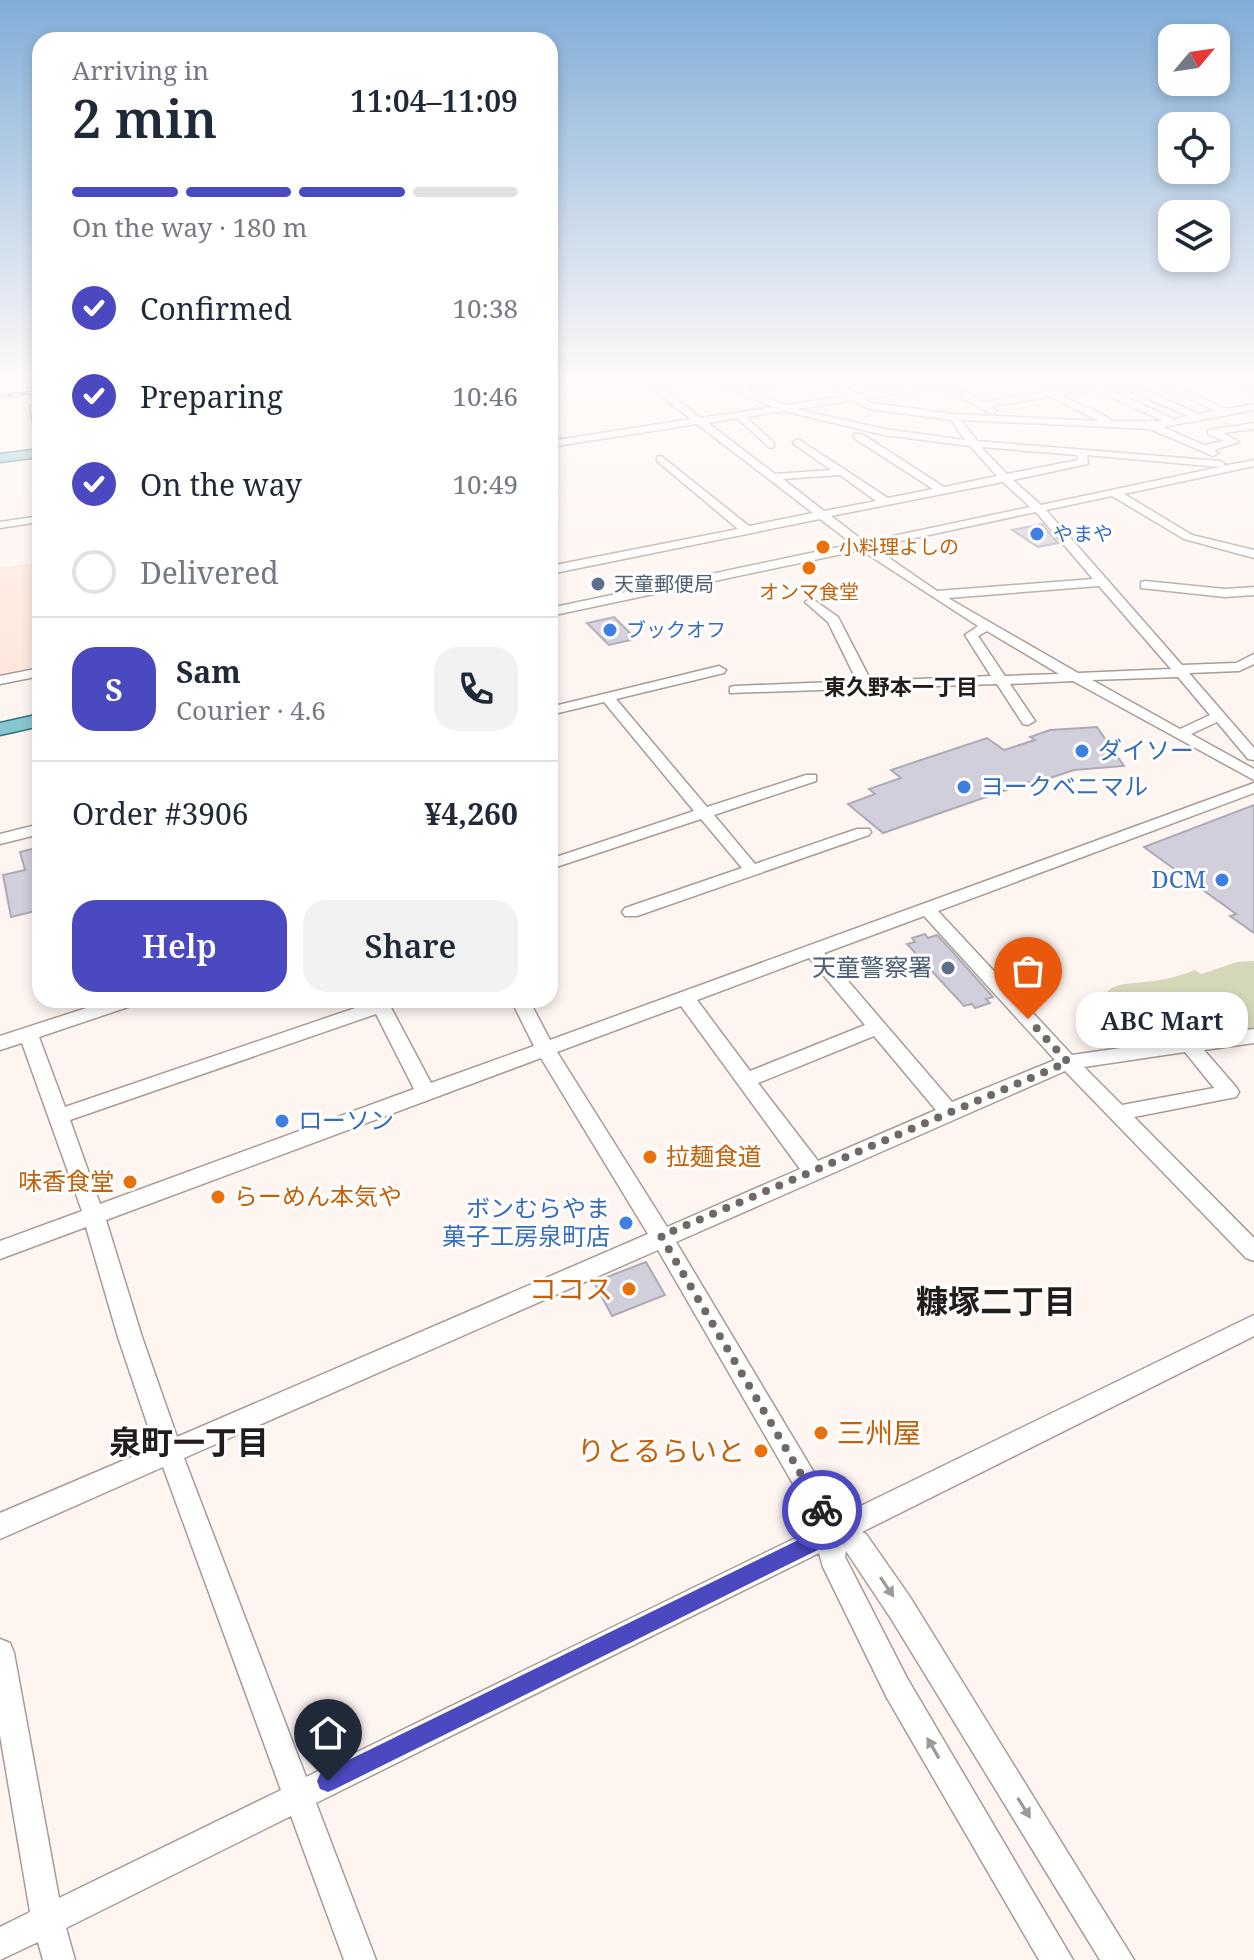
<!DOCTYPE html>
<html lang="en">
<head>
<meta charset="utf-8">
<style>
  body { margin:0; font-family:"Noto Serif","Noto Sans JP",serif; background:#f2f2f3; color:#1f2937; height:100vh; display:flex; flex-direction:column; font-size:30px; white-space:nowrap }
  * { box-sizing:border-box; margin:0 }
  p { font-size:26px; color:#747a83 }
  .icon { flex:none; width:44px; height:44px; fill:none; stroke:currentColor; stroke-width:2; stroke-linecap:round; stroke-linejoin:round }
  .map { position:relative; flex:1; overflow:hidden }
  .panel { position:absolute; left:32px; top:32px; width:526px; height:976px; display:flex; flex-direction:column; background:#fff; border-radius:24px; box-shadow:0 4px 12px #0003 }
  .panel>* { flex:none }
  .needle { width:52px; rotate:61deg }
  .buttons { position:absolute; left:1158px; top:24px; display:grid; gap:16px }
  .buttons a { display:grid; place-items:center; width:72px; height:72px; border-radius:16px; background:#fff; box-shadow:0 4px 12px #0003; font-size:40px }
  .pin { position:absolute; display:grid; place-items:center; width:68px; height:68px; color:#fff; margin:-82px -34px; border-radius:50% 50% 50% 0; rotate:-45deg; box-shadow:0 0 8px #0007 }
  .pin .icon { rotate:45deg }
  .courier { position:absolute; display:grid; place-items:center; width:80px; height:80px; margin:-40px; border:6px solid #4a49bf; border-radius:50%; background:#fff; color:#222; box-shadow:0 2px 10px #0007 }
  .bubble { position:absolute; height:56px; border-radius:24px; background:#fff; box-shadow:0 4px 12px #0003; font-size:26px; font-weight:600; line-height:56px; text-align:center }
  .summary em { font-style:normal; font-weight:600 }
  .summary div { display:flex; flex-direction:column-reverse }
  .summary { display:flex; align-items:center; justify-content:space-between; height:136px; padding:0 40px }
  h1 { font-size:52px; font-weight:600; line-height:60px }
  .bar { display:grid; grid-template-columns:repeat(4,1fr); gap:12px 8px; align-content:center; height:96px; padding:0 40px }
  .bar i { height:10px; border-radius:6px; background:#e0e1e3 }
  .bar .current { background:#4a49bf }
  .bar p { grid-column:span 4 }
  .line { display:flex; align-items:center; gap:20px; padding:0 40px; border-top:2px solid #e0e1e3 }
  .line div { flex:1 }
  .round { display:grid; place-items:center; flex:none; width:84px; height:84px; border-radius:24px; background:#f2f2f3 }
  ol { padding:0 40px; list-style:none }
  li { display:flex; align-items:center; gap:24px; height:88px }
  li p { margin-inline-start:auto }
  li .icon { padding:8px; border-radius:50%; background:#4a49bf; color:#fff; stroke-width:4 }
  li:last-child { color:#747a83 }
  li i { width:44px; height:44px; border:4px solid #e0e1e3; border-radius:50% }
  .primary-button { display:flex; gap:16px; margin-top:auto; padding:16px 40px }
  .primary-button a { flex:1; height:92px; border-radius:24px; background:#4a49bf; color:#fff; font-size:32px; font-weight:600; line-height:92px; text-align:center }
  .primary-button a+a { background:#f2f2f3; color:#1f2937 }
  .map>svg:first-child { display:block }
  .built { fill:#fee8dd }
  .green { fill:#d4d7b8 }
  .building { fill:#d2cfdc; stroke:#adaab6; stroke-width:2 }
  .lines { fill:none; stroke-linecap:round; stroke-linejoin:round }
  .minor-casing { stroke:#a89b95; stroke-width:3 }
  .major-casing { stroke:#30727c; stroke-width:3 }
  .minor { fill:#fff; fill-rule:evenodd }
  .major { fill:#88c6d0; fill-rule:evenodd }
  .rail-casing { stroke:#5d5754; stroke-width:4 }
  .rail { stroke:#fff; stroke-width:2; stroke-dasharray:7; stroke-linecap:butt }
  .oneway { fill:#9c9998 }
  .route { fill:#4a49bf }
  .done { stroke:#6f6966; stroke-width:8; stroke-dasharray:0 14.4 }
  .shop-dot { fill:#3f7fe0; stroke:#fff; stroke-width:3 }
  .food-dot { fill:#e8710a; stroke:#fff; stroke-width:3 }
  .service-dot { fill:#5c6f8a; stroke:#fff; stroke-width:3 }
  .labels { text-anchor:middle; stroke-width:6; stroke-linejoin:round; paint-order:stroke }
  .far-shop-label { font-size:20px; fill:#366cbe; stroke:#fff; text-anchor:start }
  .far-food-label { font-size:20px; fill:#c56008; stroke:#fff; text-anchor:start }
  .far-service-label { font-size:20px; fill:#4e5e75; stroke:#fff; text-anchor:start }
  .far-neighbourhood-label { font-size:22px; font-weight:bold; fill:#221d1b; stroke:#fff }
  .shop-label { font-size:24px; fill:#366cbe; stroke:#fff; text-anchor:start }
  .service-label { font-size:24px; fill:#4e5e75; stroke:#fff; text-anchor:end }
  .food-label { font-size:24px; fill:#c56008; stroke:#fff; text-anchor:start }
  .near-food-label { font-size:28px; fill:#c56008; stroke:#fff; text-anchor:end }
  .near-neighbourhood-label { font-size:32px; font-weight:bold; fill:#221d1b; stroke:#fff }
</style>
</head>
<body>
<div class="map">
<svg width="1254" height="1960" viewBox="0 0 1254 1960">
  <rect width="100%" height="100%" fill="#fef5f1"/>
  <!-- built -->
  <path class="built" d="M40,562v108l-40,8v-110z"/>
  <!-- green -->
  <path class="green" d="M1254,961v71l-92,11c-22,-11 -45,-8 -66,-24 8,-35 16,-34 49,-37 18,-2 33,-5 50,-12l6,4 36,-12z"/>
  <!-- building -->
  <g class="building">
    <path d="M1042,524l16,19 -20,4 -26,-17z"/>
    <path d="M614,617l19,19 -5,1 3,3 -22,5 -22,-22z"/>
    <path d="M1097,727l27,39 -50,4 -42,14 -3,-2 -146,51 -35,-29 27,-10 -6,-5 32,-11 -10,-8 96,-32 17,12 31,-10 -5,-3 20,-7z"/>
    <path d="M1254,805v128l-24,-17 6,-2 -92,-67z"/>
    <path d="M40,847v63l-29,7 -8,-42 22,-5 -5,-18z"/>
    <path d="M925,934l3,4 9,-3 13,14 43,48 -7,2 4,4 -15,5 -3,-4 -8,2 -57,-62 8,-2 -3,-4z"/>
    <path d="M646,1262l19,33 -53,21 -18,-34z"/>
  </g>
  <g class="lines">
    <defs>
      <g id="minor">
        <path d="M639,378h10l52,40 72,-11 -70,-29c14,0 25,9 37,9 19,-1 37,-9 57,-9l-51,13 40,14 61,-9 -25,-18h11l5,4 43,-4 -36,8 12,8 84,-15 44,-1 -32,7 30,17 147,-24h28l69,31 27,-5v6l-91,17 41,18 20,-4 -16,-7v-4l46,-7v6l-31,4 16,9 -25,8 4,3 -5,3 -63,-27 -189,-9 16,21 243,20 5,3 -2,2 31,-6v6l-130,28 68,41 62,15v8l-70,-19 -72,-43 -66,14 136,155 54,-2 18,-9v10l-15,7 -50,2 65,75v12l-6,-1 -31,-37 -26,12 63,35v11l-181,-99 -63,3 25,37 -7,4 -5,-1 -26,-40 -267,9v-6l5,-1 122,-5 -29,-59 -23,-20 6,-4 27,19 33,64 120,-5 -26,-41 13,-9 -117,-76 -311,66v-8l303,-64 -33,-25 -270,55v-8l188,-37 -81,-68v-4l4,-1 88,70 64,-13 -116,-89 -147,23v-6l141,-22zM1149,381l67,30 -17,3 -69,-30zM1119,386l69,30 -14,3 -68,-31zM942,387l50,27 5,-3 -6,-5 59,-9 49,24 -145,-7 -82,-11 -8,-4zM1095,390l68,31h-53l-1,-3 -48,-23zM854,400l15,9 82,11 14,20 -81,-11 -87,-20zM784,411l100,24 86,11 27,30 -53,11 -82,-53h-8v4l79,51 -45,9 -90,-59 -5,3 1,2 37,26 -56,4 -67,-51 29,-5 33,30 4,-1v-4l-28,-26zM981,447l96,8 1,5 -71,14zM1087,455l133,12 -179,38 -28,-25 75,-16zM840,475l36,26 -52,10 -41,-32zM1003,482l27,25 -165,35 -34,-26zM1036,512l57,67 -156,12 -64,-44zM1099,586l72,83 -93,4 -130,-75zM987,631l72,43 -54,2 -27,-40zM1178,677l32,38 -30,14 -88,-49z"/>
        <path d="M1224,378h13l17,8v6z"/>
        <path d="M35,404l5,4v28l-5,-3 -5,-26z"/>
        <path d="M40,516v6l-40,6v-6z"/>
        <path d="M1145,581l80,8 29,-2v8l-29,2 -84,-9v-6z"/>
        <path d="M719,666l7,4 -2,3 -108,26 91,108 99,-32h10v6l-102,34 41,49 102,-35h12l2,3 -2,3 -232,81h-12l-3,-4 3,-4 117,-40 -41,-49 -151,50v-10l144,-48 -90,-109 -54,13v-8z"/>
        <path d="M40,668v8l-40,8v-8z"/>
        <path d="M1254,783v10l-316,118 134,144 182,-26v14l-50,7 32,37 3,5 -3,5 -102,20 120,121v23l-8,-3 -181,-187 -389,171 164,274 414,-201v21l-392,196 4,2 44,63 224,363h-34l-210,-343 -44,-66 -1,6 62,121 166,282h-34l-152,-262 -64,-131 -4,-14 -503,250 60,157h-32l-53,-144 -225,112 9,32h-32l-5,-18 -38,18v-33l30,-15 -30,-177v-96l10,4 4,10 45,245 222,-108 -118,-323 -163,72v-26l155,-66 -37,-110 -32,-110 -86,32v-18l82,-30 -60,-168 -22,7v-14l111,-36h29l-3,4 -98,33 26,70 305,-104 -1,-3h18l44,83 103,-37 -23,-46h18l21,40zM924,916l131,144 -103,42 -128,-149zM809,958l56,67 -115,46 -53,-71zM681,1006l119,163 -133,58 -110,-175zM376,1014l38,75 -314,115 -30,-84zM874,1036l62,74 -118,51 -60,-78zM1185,1052l29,36 -92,17 -38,-38zM541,1058l107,176 -471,203 -35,-100 -36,-117zM658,1250l160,277 -512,250 -122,-319z"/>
        <path d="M40,824v10l-40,10v-10z"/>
      </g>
      <g id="major">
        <path d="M550,378h20l-20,6z"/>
        <path d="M40,449v8l-40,5v-8z"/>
        <path d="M40,714v12l-40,9v-12z"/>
      </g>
    </defs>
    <!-- minor casing -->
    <use href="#minor" class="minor-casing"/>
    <!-- major casing -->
    <use href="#major" class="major-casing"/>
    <!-- minor -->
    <use href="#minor" class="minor"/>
    <!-- major -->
    <use href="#major" class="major"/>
    <defs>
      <path id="rail" d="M0,396l40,-4"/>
    </defs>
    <!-- rail casing -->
    <use href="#rail" class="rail-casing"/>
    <!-- rail -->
    <use href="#rail" class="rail"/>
  </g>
  <!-- one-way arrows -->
  <defs><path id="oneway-solid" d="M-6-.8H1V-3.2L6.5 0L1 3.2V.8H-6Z" transform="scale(2)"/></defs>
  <g class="oneway">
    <use href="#oneway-solid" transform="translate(887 1587) rotate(56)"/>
    <use href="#oneway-solid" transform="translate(933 1748) rotate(-120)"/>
    <use href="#oneway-solid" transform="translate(1024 1808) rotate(58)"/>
  </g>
  <!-- sky -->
  <linearGradient id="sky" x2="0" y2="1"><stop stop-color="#80add7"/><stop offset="0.58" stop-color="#fffaf9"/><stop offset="1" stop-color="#fffaf9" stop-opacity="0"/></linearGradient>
  <rect width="1254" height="653" fill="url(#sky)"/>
  <!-- route -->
  <path class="route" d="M822,1501c11,5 18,20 22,31l-2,6 -507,251 -7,3 -8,-3 -3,-8 3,-7 503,-246 -10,-18 3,-6z"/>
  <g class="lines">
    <!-- done -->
    <path class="done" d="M822,1510l-161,-274 407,-174 -40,-43"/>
  </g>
  <!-- markers -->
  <g class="shop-dot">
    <circle cx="1037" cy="534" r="8"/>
    <circle cx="610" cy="630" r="8"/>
    <circle cx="1082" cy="751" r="8"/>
    <circle cx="964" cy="787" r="8"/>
    <circle cx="1222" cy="880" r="8"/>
    <circle cx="282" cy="1121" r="8"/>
    <circle cx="626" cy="1223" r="8"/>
  </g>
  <g class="food-dot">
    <circle cx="823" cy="547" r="8"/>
    <circle cx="809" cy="568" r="8"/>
    <circle cx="650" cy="1157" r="8"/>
    <circle cx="130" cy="1182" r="8"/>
    <circle cx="218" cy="1197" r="8"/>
    <circle cx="629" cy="1289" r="8"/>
    <circle cx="821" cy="1433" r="8"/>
    <circle cx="761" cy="1451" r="8"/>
  </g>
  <g class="service-dot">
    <circle cx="598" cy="584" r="8"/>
    <circle cx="948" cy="968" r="8"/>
  </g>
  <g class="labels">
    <!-- far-shop labels -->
    <g class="far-shop-label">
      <text x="1053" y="541">やまや</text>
      <text x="626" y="637">ブックオフ</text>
    </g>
    <!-- far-food labels -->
    <g class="far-food-label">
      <text x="839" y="554">小料理よしの</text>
      <text x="809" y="599" text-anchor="middle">オンマ食堂</text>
    </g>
    <!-- far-service labels -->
    <g class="far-service-label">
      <text x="614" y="591">天童郵便局</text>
    </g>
    <!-- far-neighbourhood labels -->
    <g class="far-neighbourhood-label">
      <text x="901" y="695">東久野本一丁目</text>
    </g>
    <!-- shop labels -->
    <g class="shop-label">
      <text x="1098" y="759">ダイソー</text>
      <text x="980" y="795">ヨークベニマル</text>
      <text x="1206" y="888" text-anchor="end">DCM</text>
      <text x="298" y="1129">ローソン</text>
      <text x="610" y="1217" text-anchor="end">ボンむらやま<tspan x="610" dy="28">菓子工房泉町店</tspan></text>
    </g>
    <!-- service labels -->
    <g class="service-label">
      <text x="932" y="976">天童警察署</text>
    </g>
    <!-- food labels -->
    <g class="food-label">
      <text x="666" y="1165">拉麺食道</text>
      <text x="114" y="1190" text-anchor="end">味香食堂</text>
      <text x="234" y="1205">らーめん本気や</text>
    </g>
    <!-- near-food labels -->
    <g class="near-food-label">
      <text x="613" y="1299">ココス</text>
      <text x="837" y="1443" text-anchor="start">三州屋</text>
      <text x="745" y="1461">りとるらいと</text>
    </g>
    <!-- near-neighbourhood labels -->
    <g class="near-neighbourhood-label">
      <text x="996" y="1313">糠塚二丁目</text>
      <text x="189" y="1454">泉町一丁目</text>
    </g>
  </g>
</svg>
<div class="buttons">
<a><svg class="needle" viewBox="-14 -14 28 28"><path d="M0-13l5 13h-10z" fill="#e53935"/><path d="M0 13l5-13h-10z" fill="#747a83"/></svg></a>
<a><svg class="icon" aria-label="locate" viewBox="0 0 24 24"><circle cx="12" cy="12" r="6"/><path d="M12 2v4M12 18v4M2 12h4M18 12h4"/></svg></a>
<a><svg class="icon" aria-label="layers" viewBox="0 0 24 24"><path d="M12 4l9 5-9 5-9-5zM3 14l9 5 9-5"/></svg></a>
</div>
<div class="pin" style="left:1028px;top:1019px;background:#ea580c"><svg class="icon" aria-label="bag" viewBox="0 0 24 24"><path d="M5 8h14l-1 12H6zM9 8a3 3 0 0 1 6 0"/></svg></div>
<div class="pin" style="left:328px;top:1781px;background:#1f2937"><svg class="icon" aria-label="home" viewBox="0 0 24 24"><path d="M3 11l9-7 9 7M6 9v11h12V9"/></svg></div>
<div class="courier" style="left:822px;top:1510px"><svg class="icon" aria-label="bike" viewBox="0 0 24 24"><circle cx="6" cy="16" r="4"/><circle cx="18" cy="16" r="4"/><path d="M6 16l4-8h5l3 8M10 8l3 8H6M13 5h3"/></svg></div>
<div class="bubble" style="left:1076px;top:992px;width:172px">ABC Mart</div>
<section class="panel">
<div class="summary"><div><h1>2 min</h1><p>Arriving in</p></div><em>11:04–11:09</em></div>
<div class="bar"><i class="current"></i><i class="current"></i><i class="current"></i><i></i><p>On the way · 180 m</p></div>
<ol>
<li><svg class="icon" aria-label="check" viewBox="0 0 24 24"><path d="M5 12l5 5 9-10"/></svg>Confirmed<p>10:38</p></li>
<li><svg class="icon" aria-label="check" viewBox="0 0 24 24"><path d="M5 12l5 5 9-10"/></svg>Preparing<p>10:46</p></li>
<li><svg class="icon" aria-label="check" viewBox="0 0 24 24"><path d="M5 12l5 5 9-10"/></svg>On the way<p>10:49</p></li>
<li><i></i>Delivered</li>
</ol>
<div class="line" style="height:144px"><b class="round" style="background:#4a49bf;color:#fff">S</b><div><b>Sam</b><p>Courier · 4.6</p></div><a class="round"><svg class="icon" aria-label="phone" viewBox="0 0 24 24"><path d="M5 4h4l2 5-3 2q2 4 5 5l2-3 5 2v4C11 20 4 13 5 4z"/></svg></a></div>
<div class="line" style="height:104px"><div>Order #3906</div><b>¥4,260</b></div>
<div class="primary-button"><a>Help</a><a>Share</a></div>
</section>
</div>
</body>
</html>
